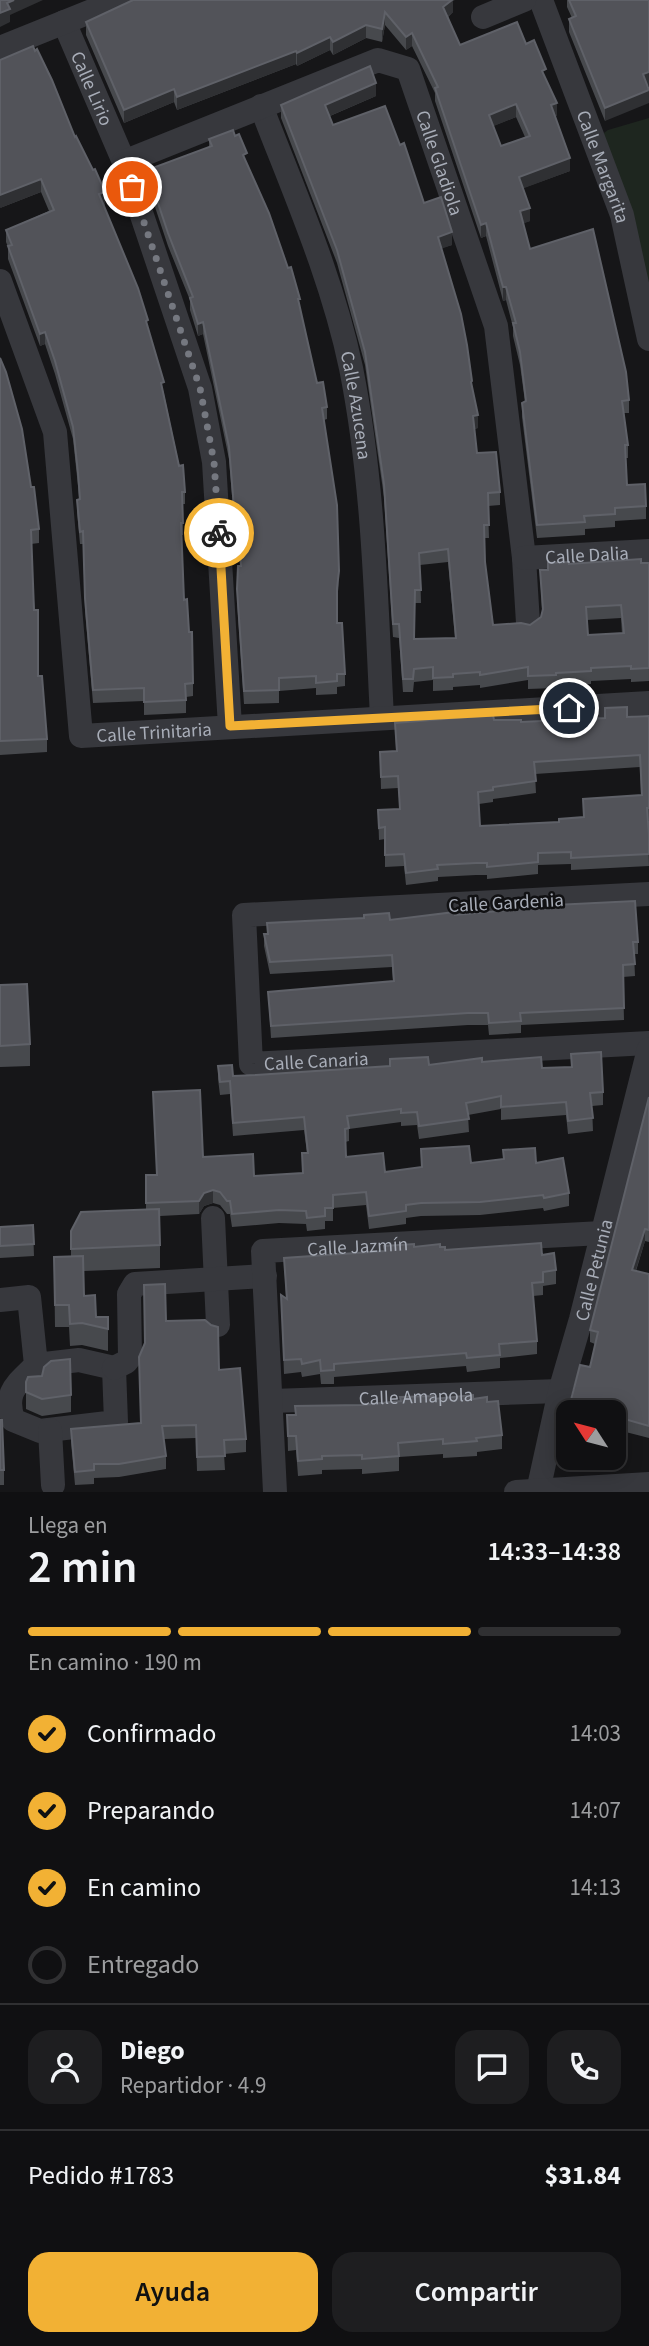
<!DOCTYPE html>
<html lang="es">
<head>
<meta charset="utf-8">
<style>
  body { margin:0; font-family:"Source Sans 3",sans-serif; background:#1e1e20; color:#f1f3f6; height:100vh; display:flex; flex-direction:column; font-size:26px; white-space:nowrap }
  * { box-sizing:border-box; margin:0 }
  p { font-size:23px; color:#9c9d9f }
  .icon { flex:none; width:38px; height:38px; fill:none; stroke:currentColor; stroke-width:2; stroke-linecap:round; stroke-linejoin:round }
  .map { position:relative; height:1492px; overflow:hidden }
  .sheet { display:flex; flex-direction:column; background:#101012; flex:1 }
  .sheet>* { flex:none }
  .needle { width:46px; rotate:306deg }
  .controls { position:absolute; left:556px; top:1400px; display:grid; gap:14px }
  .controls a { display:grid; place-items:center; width:70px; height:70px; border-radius:14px; background:#101012; box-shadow:0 4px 18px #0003,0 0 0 2px #303032; font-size:35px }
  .pin { position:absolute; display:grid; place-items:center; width:60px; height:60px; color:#fff; margin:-30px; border:4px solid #fff; border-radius:50%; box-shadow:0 2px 7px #0007 }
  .courier { position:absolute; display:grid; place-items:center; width:70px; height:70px; margin:-35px; border:5px solid #f2b134; border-radius:50%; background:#fff; color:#222; box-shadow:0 2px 9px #0007 }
  .headline em { font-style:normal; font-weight:600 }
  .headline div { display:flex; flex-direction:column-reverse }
  .headline { display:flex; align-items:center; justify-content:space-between; height:119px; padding:0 28px }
  h1 { font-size:46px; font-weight:600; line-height:52px }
  .bar { display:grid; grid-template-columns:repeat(4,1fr); gap:10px 7px; align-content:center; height:84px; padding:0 28px }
  .bar i { height:9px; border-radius:5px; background:#303032 }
  .bar .current { background:#f2b134 }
  .bar p { grid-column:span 4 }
  .line { display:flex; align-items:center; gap:18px; padding:0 28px; border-top:2px solid #303032 }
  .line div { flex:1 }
  .round { display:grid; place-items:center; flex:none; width:74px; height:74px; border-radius:21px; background:#1e1e20 }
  ol { padding:0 28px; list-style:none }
  li { display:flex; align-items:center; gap:21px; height:77px }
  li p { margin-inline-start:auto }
  li .icon { padding:7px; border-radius:50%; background:#f2b134; color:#111; stroke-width:4 }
  li:last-child { color:#9c9d9f }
  li i { width:38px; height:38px; border:4px solid #303032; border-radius:50% }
  .action { display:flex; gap:14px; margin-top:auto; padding:14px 28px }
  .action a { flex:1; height:80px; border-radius:21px; background:#f2b134; color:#111; font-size:28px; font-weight:600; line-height:80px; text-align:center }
  .action a+a { background:#1e1e20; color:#f1f3f6 }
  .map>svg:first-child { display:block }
  .green { fill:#1e261f }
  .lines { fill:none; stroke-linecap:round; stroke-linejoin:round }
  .minor { stroke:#37383d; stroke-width:24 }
  .wall { fill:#47494d; fill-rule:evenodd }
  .shaded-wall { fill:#2f3033 }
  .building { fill:#525359; stroke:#5f6168; stroke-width:2; fill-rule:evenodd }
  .done { stroke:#757880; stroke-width:7; stroke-dasharray:0 12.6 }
  .route { stroke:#f2b134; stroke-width:9 }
  .labels { text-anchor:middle; stroke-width:5; stroke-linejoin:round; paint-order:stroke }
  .street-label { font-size:19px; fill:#a8adb8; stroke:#111113 }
</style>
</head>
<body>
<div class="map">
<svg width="649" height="1492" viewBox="0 0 649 1492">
  <rect width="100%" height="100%" fill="#161618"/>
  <!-- green -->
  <path class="green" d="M649,118v181l-49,-163 8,-6z"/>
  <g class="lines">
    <!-- minor -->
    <g class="minor">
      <path id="s1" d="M541,0l81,215 27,124"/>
      <path d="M483,17l41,-17"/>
      <path id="s2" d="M64,22l60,140 76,226 14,74 16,264"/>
      <path d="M0,48l119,-48"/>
      <path id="s3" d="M261,106c33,86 71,171 90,262 23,115 25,233 31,350"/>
      <path id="s4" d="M124,162l254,-102 30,9 88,257 28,232 4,65"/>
      <path id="s5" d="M0,281l55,151 26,304 568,-33"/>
      <path id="s6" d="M524,558l125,-7"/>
      <path id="s7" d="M649,894l-405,21 7,149 398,-21"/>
      <path d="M213,1218l5,107"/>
      <path d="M0,1300l29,-3 7,68c-19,20 -32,25 -23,55l27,11 76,-9 -2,-54 -35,-8 -43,5"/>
      <path d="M114,1368l12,-6 4,-5 -1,-63 6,-10 130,-8"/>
      <path id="s8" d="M272,1401l288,-10"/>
      <path d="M50,1430l3,55"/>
      <path id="s9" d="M538,1491l22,-100 21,-72 68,-270"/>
      <path id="s10" d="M275,1492l-12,-241 339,-18"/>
      <path d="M516,1492l133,-8"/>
    </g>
  </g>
  <!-- wall -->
  <g class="wall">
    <path d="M567,0h82v85l-44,36 -36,-89v-13l3,-1 -5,-11z"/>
    <path d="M453,1v11l-5,5 12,28 66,-1 20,35 11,37h-2l15,55 -47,17 7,33 -7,2 7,26 99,151v13h-5l4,32v13h-2l1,27 19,21v13l-31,2v6l-30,2v6l-48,3 -15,-121v-14l3,-1 -5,-37 -7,-29v-9l-7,-27 -3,1 -2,-8 -15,-57 -5,2 -46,-137v-8l-23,-47 -6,4 -21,-25 -3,17 -16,-4 -33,17 -3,-5 -33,16 -1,-2 -119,46 -3,-8 -50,21 -38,-88v-13zM516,117l9,20 -24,9 -8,-20z"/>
    <path d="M376,96l-46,20 3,9 67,20 24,58 28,42 -11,3 31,142 6,38 -4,1 3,24 23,39v13l-12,1 1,32h-5l1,24 8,63h37l11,-8 1,-5 -2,-42h8l21,-6 80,-1v118l-18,1v-3l-40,2v3l-35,2v2l-28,1v-9l-48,8v-3l-27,2v3l-20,1v-11l-19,2 -1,10h-10l-4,-54 -6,-1 -9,-140 -19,-132 -28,-102 -56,-145v-13zM448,562l7,76 -40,1v-36h6l-1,-38zM621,618l1,16 -34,1 -1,-15z"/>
    <path d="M75,137l30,68h-1l44,126 16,63 21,98v12h-2v31h-1l2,65 9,83v13l-7,1v16l-42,2v-14l-51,2 -8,-92 -2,-67h-3l-3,-32v-12h2l-1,-14 -5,-47 -18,-65 -10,-30 -5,2 -32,-87v-12l-2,-5v-12l43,-19 -8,-19 -41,16z"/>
    <path d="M209,139l38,24 53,146 17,74 10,24v12l-3,1 15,163 -2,16v24l8,51v12l-8,1v7l-21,1v-7l-37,3v12l-35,1 -7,-103 1,-35h2l-1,-22h-3l-7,-85 -26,-125 -5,2 -8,-26v-10l-22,-54 -21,-63v-13l62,-23z"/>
    <path d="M0,358l31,129 8,42v14l-8,1 7,132 9,63v13l-47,3z"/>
    <path d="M649,716v104h-1l1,46 -78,4v-6l-33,1v9l-51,5v-4h-11l-38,2v4l-32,4 -2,-19 -19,1v-28l-6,1 -1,-30 22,-1 -2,-21 -17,1 -1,-37 16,-1 -1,-28 99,-3 27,2zM640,767l1,28 -58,4v18l-24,5 -79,4 -1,-22 14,-2v-3l43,-6 -1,-19z"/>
    <path d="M555,905l83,37v12h-4l1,22 -12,1 1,43 -103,5v8l-32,2 -1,-10h-20l-197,13 -3,-46 125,-11 -1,-14 -122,7 -6,-28v-12h3v-11l123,-3 120,-10z"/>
    <path d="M0,985l30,59v22l-30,1z"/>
    <path d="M571,1054l32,38v13l-11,1 1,25 -25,3 -2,-19 -65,5v-11l-33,6 1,17 -50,7 -2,-14 -16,1v-4l-52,7v12l-4,1 1,15 39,15 36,-5v-18l50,14 32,-4v-9l33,13 33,30v13l-25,5 -1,-3 -63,7 -59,1 -15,2v6l-37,5 -3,-24 -33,3v13h-8v8l-18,2 -1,-7 -27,-1 -47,4 -2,-13h-3l-7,-9 -7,-2 -9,3 -5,8 -39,2v52l-76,3v25l12,21h12v34l-26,-6 -12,1 -1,-19h-14l-1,-70 17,-1v-25l75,-21v-35h11l-4,-83 50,65 51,19 48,-3v-20h5l-3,-23 -71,6 -3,-42 -10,1 -2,-16v-13l15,10 249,-14 60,6 29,-1z"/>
    <path d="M649,1097v145l-4,-1 -9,30 13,3v164l-35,-9v-17h-45v21l-3,-1v-13l14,-54 10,2 5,-23 -5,-2v-12z"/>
    <path d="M33,1225l1,31 -34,2v-31z"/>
    <path d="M414,1247h26l5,3 97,5 14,15v14l-13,2v9l-10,1 4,45v13l-37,4v10l-33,4 -1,-6 -132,11v7h-13l-1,-10 -18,3 -1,-5 -17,2 -3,-79 5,3 -2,-40 100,-7z"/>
    <path d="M166,1321l53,49 27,69v13l-22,2 1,16 -28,1 -1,-33 -32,1 2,17v13l-47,8 -25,1v6l-19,1 -4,-43v-13l69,-6z"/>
    <path d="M26,1382l45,13v17l-29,4 -16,-7z"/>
    <path d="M433,1399h40l14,3 15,33v14l-25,3v4l-34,2v-4l-44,3v14l-37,3v-5l-40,1v4l-24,2 -2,-26 -8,1 -1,-36 75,-10z"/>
    <path d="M0,1420l4,50v15h-4z"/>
  </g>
  <!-- shaded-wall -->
  <g class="shaded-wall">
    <path d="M14,0h29l-33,15v7l-10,5v-14l7,-10z"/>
    <path d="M446,0h9l-2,1v11l-10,8v-13z"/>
    <path d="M385,12v13l-3,17v-13z"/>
    <path d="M366,25v13l-33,17v-13z"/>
    <path d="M412,33v13l-6,4v-13z"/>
    <path d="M330,37v13l-33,16v-13z"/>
    <path d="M296,51v13l-119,46v-13z"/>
    <path d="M649,72v13l-6,2v-13z"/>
    <path d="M376,83v13l-51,22v-13z"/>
    <path d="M174,89v13l-50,21v-13z"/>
    <path d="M649,90v13l-44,18v-13z"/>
    <path d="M557,103v13l-6,2v-13z"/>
    <path d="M516,104v13l-27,11v-13z"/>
    <path d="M570,158v13l-51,19v-13z"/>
    <path d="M41,179v13l-41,16v-13z"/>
    <path d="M105,192v13l-6,2v-13z"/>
    <path d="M530,208v13l-10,4v-14z"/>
    <path d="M486,223v13l-5,2v-13z"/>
    <path d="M452,232v13l-14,5v-13z"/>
    <path d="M503,287h3v13l-3,1z"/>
    <path d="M203,322v12l-5,2v-12z"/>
    <path d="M45,332v12l-5,2v-12z"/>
    <path d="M478,415v13l-5,1v-13z"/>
    <path d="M339,571v12l-2,17v-12z"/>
    <path d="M213,1190v13l-9,3 -5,8v-13l5,-8z"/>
    <path d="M645,1229v12l-13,41v-12z"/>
  </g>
  <!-- building -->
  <g class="building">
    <path d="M0,0h14l-7,3 3,6 -10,4z"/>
    <path d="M133,0h319l-9,7 17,38 57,-23 9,22 8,-4 12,29 -4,2 15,32 -6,2 19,53 -51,19 11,31 -10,3 10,38 63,-20 33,143 3,28 -7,1 6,44h-3l2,40 18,-1 1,22 -31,2v6l-31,2 1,6 -48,3 -15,-122 4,-2 -6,-49 -7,-29h3l-10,-36h-3l-2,-7 -15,-57 -5,2 -46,-137 3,-1 -26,-54 -6,4 -21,-25 -3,17 -16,-4 -33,17 -3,-5 -33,16 -1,-2 -119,46 -3,-8 -50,21 -38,-88zM516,104l14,32 -29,10 -12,-31z"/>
    <path d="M569,0h80v72l-6,2 6,16 -44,18 -36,-89 7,-3z"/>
    <path d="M33,46l2,5 2,-2 15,31 23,57 1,-1 17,34 2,-1 10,23 -6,2 39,94 10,32 -2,1 18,61 -3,1 18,83 4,-1 2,27h-3l1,31h-2l3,77 3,-1 2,33h3l1,51 -8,1 1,16 -42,2v-14l-51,2 -8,-92 -2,-67 -3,1 -3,-32 3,-1 -2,-26 -5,-46 -18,-66 -10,-29 -5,2 -32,-88 4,-1 -6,-15 48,-20 -13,-31 -41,16v-135z"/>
    <path d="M370,66l6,17 -51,22 8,20 52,-19 15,39 4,-2 20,60 17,-6 11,35 -14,5 23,77 6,31 5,36 -1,1 7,33 -5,1 4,37 19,-1 4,40 -12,1 1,32h-5l1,37 8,63 28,-2 9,2 11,-8 2,-8 -3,-39h8v-7l21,-1v2l72,-5v4h8v105l-18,1v-3l-40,2v3l-35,2v2l-28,1v-9l-48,8v-3l-27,2v3l-20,1v-11l-19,2 -1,10h-10l-4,-55h-6l-9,-140 -19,-132 -28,-102 -56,-145zM448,549l8,89 -42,1 1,-49h6l-2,-37zM621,605l3,28 -36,2 -2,-28z"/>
    <path d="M233,130l2,6 4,-2 8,19 -4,2 26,58 19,55 3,-1 9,32h-2l19,84 6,-1 4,25 -5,1 15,97 2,66 -2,17v35h5l3,51h-8v7l-21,2v-7l-37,2v12l-35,1 -7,-102 1,-23h3l-2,-34h-3l-7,-85 -26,-125 -5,2 -8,-26 3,-1 -25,-64 -21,-63 65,-24 -3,-7z"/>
    <path d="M0,358l6,14 16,57 9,58h3l5,42 -8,1 3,80h4v66h4l5,63 -47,2z"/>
    <path d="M627,707v10l22,-1v92h-2l2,27v19l-78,4v-6l-33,1v9l-51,5v-4h-11l-39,2 1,4 -32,4 -2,-19 -19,1v-28l-6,1 -1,-18 22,-1 -2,-33 -17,1 -1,-25 17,-1 -2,-28 98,-8 1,5h27v2l84,-4v-10zM640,755l2,40 -59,4 1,18 -25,2v3l-79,4 -2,-34 15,-2v-3l43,-6 -2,-19z"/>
    <path d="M635,901l3,41h-5l2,22 -12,1 1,43 -104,5 1,8 -32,2 -1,-10h-20l-197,13 -3,-34 126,-11 -2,-26 -122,7 -6,-28h4l-1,-11 97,-5v-3l25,-2 1,7 65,-8v3l55,-5v-3l22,-1v-3l23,-1v3z"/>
    <path d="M27,984l3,60 -30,2v-61z"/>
    <path d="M601,1052l2,40 -13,1 3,25 -25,3 -2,-19 -65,5v-11l-35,7 3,16 -50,7 -2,-14 -16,1v-4l-54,7 2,12 -4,1 1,28 37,-4 2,19 37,-5 -1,-18 48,-3 2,17 33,-4 -1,-9 32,-2 1,15 27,-5 6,35 -25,5 -1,-3 -63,7 -59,1 -15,2v6l-37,5 -3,-24 -33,3v13h-8v8l-18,2 -1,-7 -27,-1 -47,4 -2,-13h-3l-7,-9 -7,-2 -9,3 -5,8 -53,2v-28h11l-4,-83 47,-2 3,67 50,-3 1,22 49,-3 -1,-20h6l-4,-36 -71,6 -3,-42 -10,1 -2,-16 14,-1 1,11 23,-1 134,-9v-7l38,-2 1,8 53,-7v4l59,-5 1,11 30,-1 -1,-13z"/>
    <path d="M649,1097v133l-4,-1 -13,41 17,4v152l-35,-10v-4h-45v8l-3,-1 14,-54 10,2 8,-35 -8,-2z"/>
    <path d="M159,1209l1,36 -89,4v-18l10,-19z"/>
    <path d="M33,1225l1,19 -34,2v-19z"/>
    <path d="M541,1243l1,12 12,-2 2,17 -13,2v10l-11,1 5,58 -38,3 1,11 -33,3 -1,-5 -132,11v6l-13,1 -1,-11 -18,4 -1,-5 -17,1 -3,-65 6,4 -3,-41 101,-7 -1,-5 30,-2v3l26,-3v3h5v3z"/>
    <path d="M83,1256l1,40 11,-1 1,22h12v12l-26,-6 -12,1 -1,-19h-14l-1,-48z"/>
    <path d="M165,1284l1,37 39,-1 6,5 7,2 1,43 21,-2 6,71 -22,1 1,16 -28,1 -1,-32 -34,1 4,30 -47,8h-25v6l-19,2 -4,-43 70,-6 -2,-66 6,-14 -1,-58z"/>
    <path d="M70,1359l1,36 -29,4 -16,-7v-10l2,-5 14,-1 2,-9 7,-6z"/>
    <path d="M473,1395v4l14,-2v5l11,-1 4,34 -26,3 1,3 -34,3v-5l-45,4 1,13 -37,3v-4l-40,1v3l-24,2 -2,-25h-8l-1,-21h9l-1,-9 67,-1 39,-4 -1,-4 33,-1v3z"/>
    <path d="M0,1420h2l2,50h-4z"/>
  </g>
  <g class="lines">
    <!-- done -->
    <path class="done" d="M132,187l68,201 14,74 5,71"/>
    <!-- route -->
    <path class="route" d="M219,533l11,193 339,-18"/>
  </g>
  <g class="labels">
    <!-- street labels -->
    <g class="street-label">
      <text dy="7" stroke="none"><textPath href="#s2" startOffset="72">Calle Lirio</textPath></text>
      <text dy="7" stroke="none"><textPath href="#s4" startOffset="404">Calle Gladiola</textPath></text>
      <text dy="7" stroke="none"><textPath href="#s1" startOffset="178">Calle Margarita</textPath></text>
      <text dy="7" stroke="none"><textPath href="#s3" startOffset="315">Calle Azucena</textPath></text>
      <text dy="7" stroke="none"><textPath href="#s6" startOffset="63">Calle Dalia</textPath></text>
      <text dy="7" stroke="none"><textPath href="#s5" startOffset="539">Calle Trinitaria</textPath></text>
      <text transform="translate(506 902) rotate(-3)" y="7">Calle Gardenia</text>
      <text dy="7" stroke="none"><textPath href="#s7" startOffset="620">Calle Canaria</textPath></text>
      <text dy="7" stroke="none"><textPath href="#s10" startOffset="336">Calle Jazmín</textPath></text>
      <text dy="7" stroke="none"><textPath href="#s9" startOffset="228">Calle Petunia</textPath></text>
      <text dy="7" stroke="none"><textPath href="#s8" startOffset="144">Calle Amapola</textPath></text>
    </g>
  </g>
</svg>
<div class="controls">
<a><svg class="needle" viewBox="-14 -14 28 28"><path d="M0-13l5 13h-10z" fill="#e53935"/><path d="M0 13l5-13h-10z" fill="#9c9d9f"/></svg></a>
</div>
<div class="pin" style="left:132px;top:187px;background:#ea580c"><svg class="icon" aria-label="bag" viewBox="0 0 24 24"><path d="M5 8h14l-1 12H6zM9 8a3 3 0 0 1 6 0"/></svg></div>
<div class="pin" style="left:569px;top:708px;background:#1f2937"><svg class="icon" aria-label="home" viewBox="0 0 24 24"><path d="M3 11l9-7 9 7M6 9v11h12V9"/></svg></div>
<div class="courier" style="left:219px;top:533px"><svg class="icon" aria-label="bike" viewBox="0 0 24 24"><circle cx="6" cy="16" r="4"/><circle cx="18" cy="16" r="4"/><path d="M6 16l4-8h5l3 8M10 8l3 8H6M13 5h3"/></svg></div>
</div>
<section class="sheet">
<div class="headline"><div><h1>2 min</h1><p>Llega en</p></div><em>14:33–14:38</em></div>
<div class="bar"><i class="current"></i><i class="current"></i><i class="current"></i><i></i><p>En camino · 190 m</p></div>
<ol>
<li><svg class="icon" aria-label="check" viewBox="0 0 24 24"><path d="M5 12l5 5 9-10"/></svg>Confirmado<p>14:03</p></li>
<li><svg class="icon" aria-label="check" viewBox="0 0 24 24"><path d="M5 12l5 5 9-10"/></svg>Preparando<p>14:07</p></li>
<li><svg class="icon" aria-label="check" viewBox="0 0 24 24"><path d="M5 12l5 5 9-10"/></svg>En camino<p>14:13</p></li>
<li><i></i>Entregado</li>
</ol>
<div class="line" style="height:126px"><a class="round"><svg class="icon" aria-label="person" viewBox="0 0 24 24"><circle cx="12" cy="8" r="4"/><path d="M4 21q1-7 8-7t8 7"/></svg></a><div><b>Diego</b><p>Repartidor · 4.9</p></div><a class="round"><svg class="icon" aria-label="chat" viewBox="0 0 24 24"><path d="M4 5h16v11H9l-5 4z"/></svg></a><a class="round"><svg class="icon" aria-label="phone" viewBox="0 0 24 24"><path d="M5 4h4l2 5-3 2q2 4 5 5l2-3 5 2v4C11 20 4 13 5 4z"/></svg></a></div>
<div class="line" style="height:91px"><div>Pedido #1783</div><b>$31.84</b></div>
<div class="action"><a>Ayuda</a><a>Compartir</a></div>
</section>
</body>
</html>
